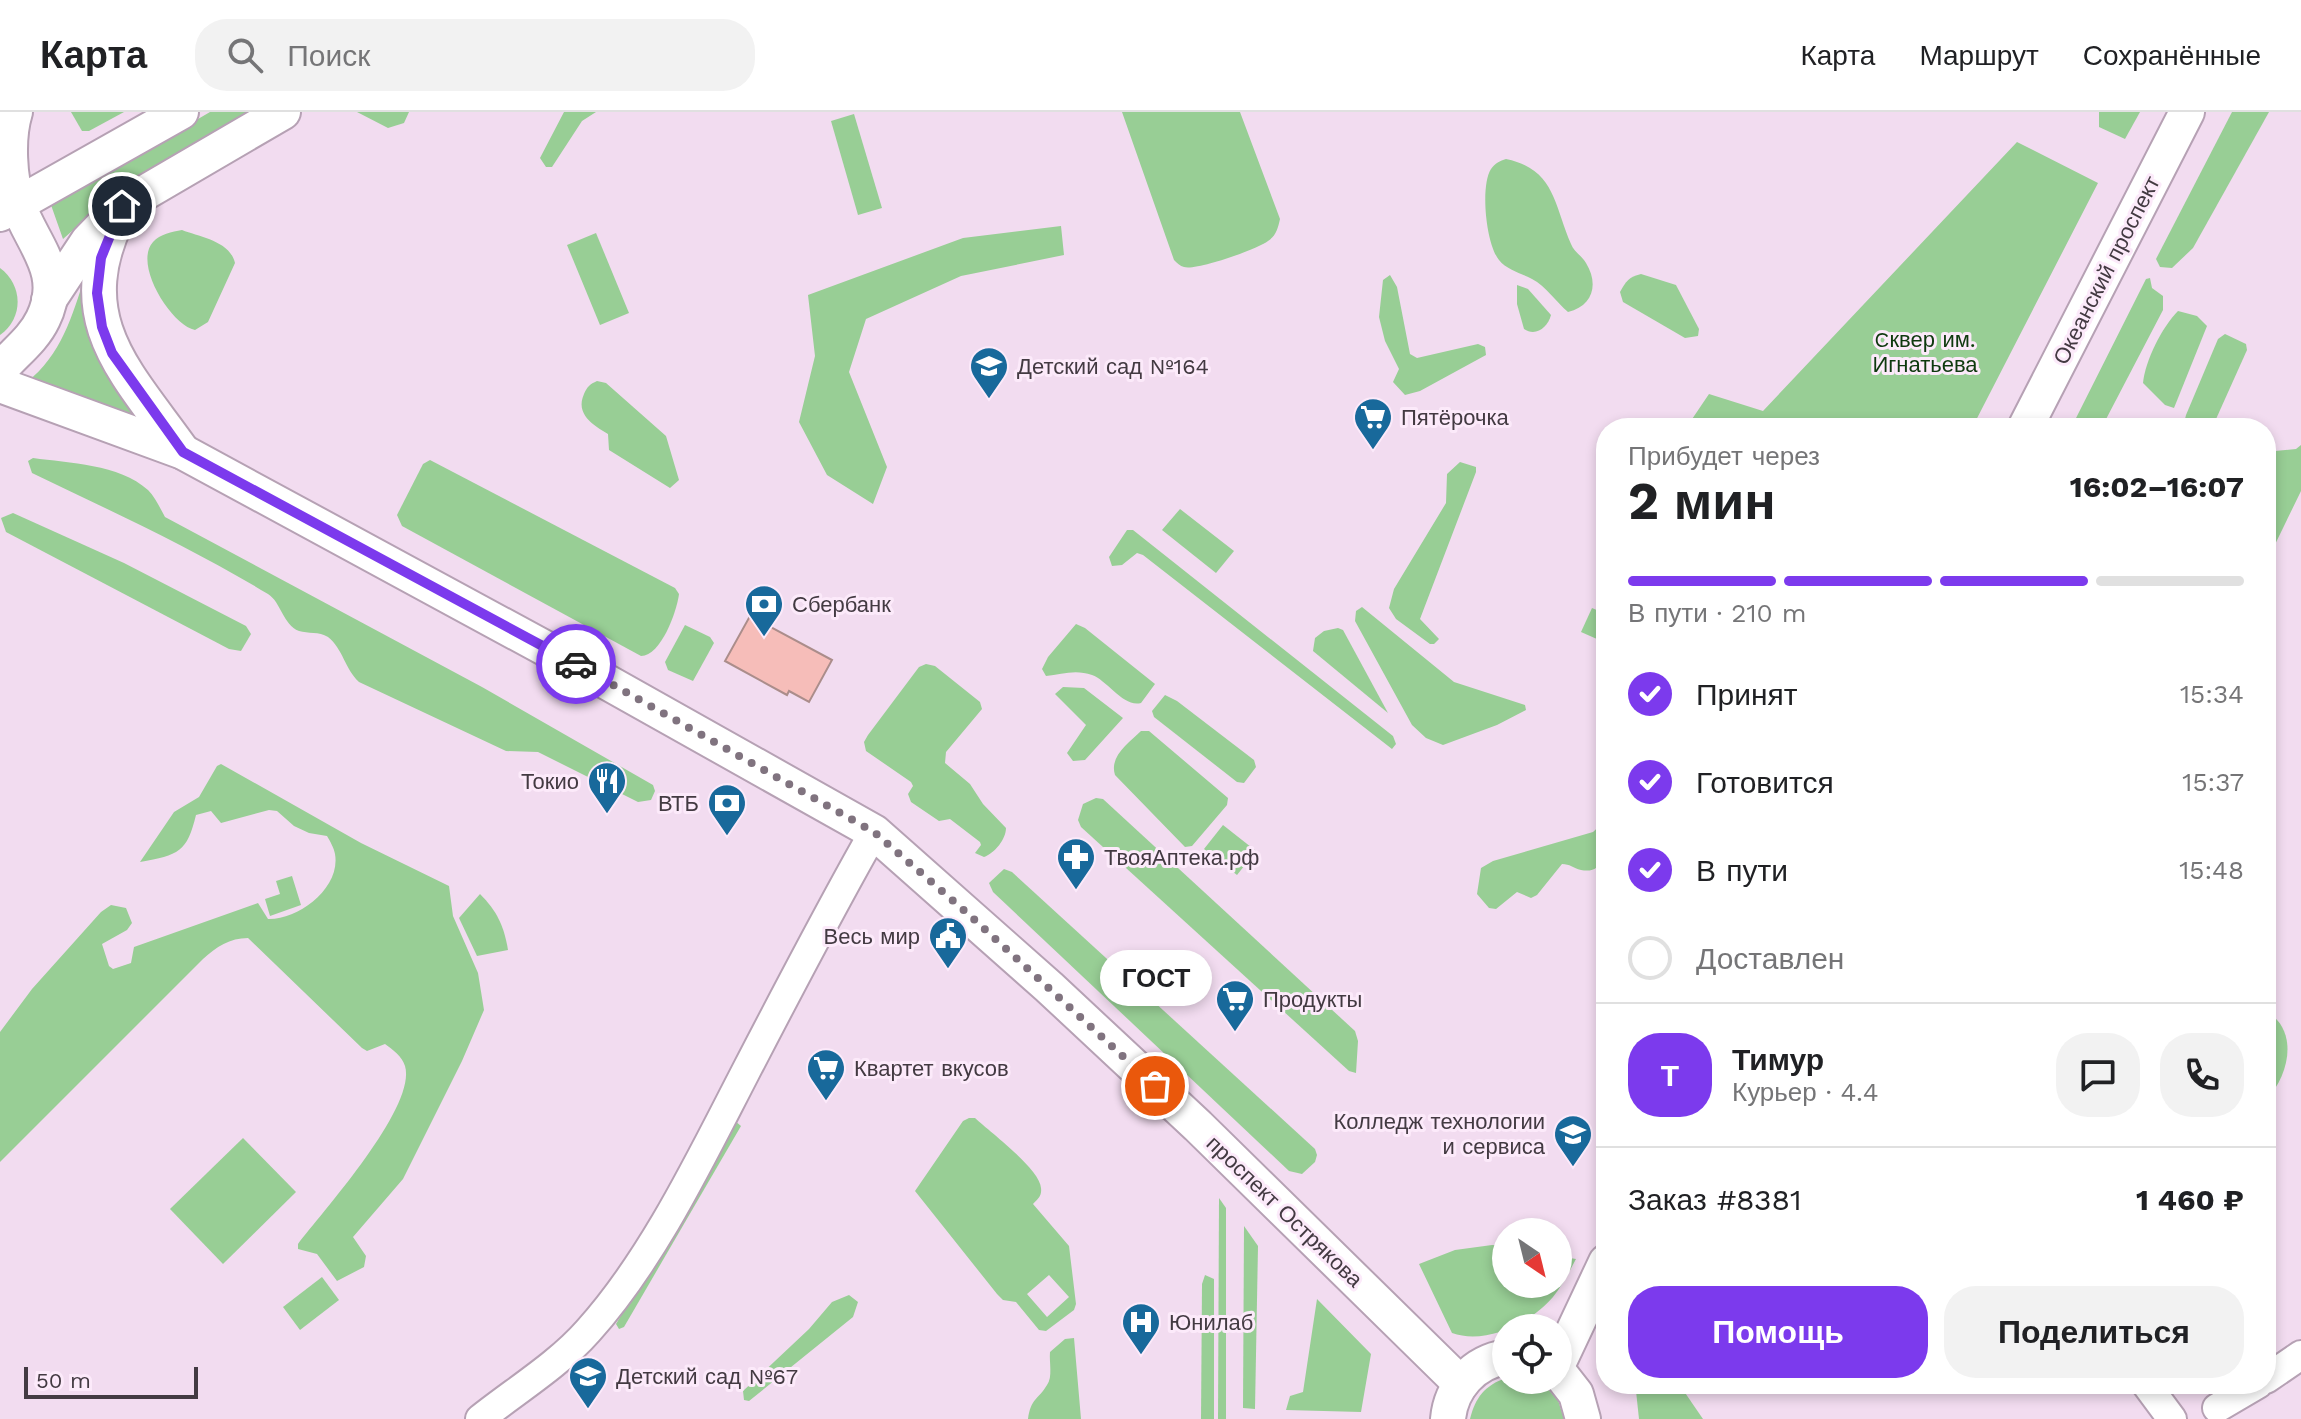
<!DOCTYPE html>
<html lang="ru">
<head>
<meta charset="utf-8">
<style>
  body { margin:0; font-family:"Work Sans",sans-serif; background:#f2f2f2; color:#202124; height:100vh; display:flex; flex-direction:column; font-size:30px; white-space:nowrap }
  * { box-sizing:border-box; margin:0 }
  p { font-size:26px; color:#757577 }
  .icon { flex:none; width:44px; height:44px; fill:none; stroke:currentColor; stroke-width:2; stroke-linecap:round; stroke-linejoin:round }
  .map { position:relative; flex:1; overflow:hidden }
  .drawer { position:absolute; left:1596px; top:306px; width:680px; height:976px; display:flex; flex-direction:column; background:#fff; border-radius:32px; box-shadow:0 4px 12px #0003 }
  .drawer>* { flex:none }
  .needle { width:52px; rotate:145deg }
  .tools { position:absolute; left:1492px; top:1106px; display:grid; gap:16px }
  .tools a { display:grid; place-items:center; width:80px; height:80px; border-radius:50%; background:#fff; box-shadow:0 4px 12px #0003; font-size:40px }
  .scale { position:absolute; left:24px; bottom:20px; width:174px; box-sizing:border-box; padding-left:8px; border:4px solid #433a42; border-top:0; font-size:22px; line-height:28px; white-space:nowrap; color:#433a42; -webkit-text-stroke:6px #fceafa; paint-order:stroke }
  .pin { position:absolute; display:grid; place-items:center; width:68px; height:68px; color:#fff; margin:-34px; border:4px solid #fff; border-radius:50%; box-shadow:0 2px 8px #0007 }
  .courier { position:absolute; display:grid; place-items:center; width:80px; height:80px; margin:-40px; border:6px solid #7c3aed; border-radius:50%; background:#fff; color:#222; box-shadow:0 2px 10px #0007 }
  .bubble { position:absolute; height:56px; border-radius:28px; background:#fff; box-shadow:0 4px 12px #0003; font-size:26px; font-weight:700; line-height:56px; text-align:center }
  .overview em { font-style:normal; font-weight:700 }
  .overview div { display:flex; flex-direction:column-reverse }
  .overview { display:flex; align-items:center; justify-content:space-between; height:136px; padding:0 32px }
  h1 { font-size:52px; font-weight:700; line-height:60px }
  .bar { display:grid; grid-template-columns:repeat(4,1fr); gap:12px 8px; align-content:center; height:96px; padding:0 32px }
  .bar i { height:10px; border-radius:6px; background:#e0e0e0 }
  .bar .current { background:#7c3aed }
  .bar p { grid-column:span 4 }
  .line { display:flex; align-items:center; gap:20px; padding:0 32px; border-top:2px solid #e0e0e0 }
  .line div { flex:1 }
  .round { display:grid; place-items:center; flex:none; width:84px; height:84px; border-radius:32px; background:#f2f2f2 }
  ol { padding:0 32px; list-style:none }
  li { display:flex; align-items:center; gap:24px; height:88px }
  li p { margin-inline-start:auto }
  li .icon { padding:8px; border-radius:50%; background:#7c3aed; color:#fff; stroke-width:4 }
  li:last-child { color:#757577 }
  li i { width:44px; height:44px; border:4px solid #e0e0e0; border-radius:50% }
  .primary-button { display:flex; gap:16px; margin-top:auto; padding:16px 32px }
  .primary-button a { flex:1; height:92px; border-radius:32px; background:#7c3aed; color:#fff; font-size:32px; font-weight:700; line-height:92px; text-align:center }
  .primary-button a+a { background:#f2f2f2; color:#202124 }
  header { display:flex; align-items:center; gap:48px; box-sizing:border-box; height:112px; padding:0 40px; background:#fff; border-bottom:2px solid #e0e0e0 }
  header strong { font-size:38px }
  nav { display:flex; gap:44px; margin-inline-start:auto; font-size:28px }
  .search { width:560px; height:72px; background:#f2f2f2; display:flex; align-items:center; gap:20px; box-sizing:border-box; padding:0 28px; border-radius:32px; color:#757577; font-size:30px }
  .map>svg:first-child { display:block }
  .green { fill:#98ce95; fill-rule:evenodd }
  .building { fill:#f6bdb9; stroke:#ab8d8b; stroke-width:2 }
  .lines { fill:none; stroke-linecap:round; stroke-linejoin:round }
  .minor-casing { stroke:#b6a1b4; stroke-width:32 }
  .major-casing { stroke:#b6a1b4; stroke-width:38 }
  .minor { stroke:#fff; stroke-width:28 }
  .major { stroke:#fff; stroke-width:34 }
  .done { stroke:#80737f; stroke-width:8; stroke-dasharray:0 14.4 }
  .route { stroke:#7c3aed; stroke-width:10 }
  .labels { text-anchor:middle; stroke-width:6; stroke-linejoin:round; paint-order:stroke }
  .street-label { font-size:22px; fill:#433a42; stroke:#fceafa }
  .park-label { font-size:22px; fill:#0e390e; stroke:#fceafa }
  .poi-label { font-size:22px; fill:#433a42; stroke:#fceafa; text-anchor:start }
</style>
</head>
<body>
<header>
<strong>Карта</strong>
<div class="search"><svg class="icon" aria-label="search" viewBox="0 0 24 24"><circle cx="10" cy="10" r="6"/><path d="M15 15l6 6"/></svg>Поиск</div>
<nav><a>Карта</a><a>Маршрут</a><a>Сохранённые</a></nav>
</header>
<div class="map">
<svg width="2301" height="1307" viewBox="0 0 2301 1307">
  <rect width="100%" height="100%" fill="#f2dcf0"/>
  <!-- green -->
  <g class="green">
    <path d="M71,0h53l-35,19h-7z"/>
    <path d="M210,0h45l-142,83 -50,44 -12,-34z"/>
    <path d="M357,0h52l-5,11 -16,5z"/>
    <path d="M564,0h32l-14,9 -30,46h-6l-6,-9z"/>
    <path d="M1122,0h118l40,107c-2,9 -4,17 -12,22 -10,8 -72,30 -84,26 -4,-1 -7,-4 -10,-7z"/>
    <path d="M2099,0h41l-15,27 -26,-12z"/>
    <path d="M2232,0h37l-76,136 -21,20 -12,-1 -4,-8z"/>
    <path d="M854,2l28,94 -24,7 -27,-94z"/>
    <path d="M2017,30l81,41 -126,245h-286l23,-34 54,17z"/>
    <path d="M1506,47c49,10 48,46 65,85 3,8 11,12 15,19 13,21 7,43 -18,49 -12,-10 -22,-26 -36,-33 -11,-6 -25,-9 -33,-19 -13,-16 -19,-74 -8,-91 4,-6 9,-8 15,-10z"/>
    <path d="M1061,114l3,29 -103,21 -95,43 -17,53 38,95 -14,37 -46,-29 -28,-53 16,-66 -7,-61 155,-57z"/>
    <path d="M182,118c18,7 48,11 53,33l-27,59 -13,8c-24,-5 -62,-66 -42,-88 7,-8 19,-10 29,-12z"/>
    <path d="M596,121l33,80 -29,12 -33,-80z"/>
    <path d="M0,156c23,17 24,50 0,67z"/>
    <path d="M1641,162l35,11 23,44 -1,7 -13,2 -62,-36 -3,-10c6,-11 9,-15 21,-18z"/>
    <path d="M1390,163l7,12 13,67 7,4 61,-14 7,3 1,8 -66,36 -15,4 -12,-13 6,-13 -14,-28 -6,-24 4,-37z"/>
    <path d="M85,164l71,162 -129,-56c34,-27 45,-65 58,-106z"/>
    <path d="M2150,166l2,10 11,8v14l-59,113 -3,5h-30l75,-149z"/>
    <path d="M1517,173l11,4 23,26c-3,12 -15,22 -27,14l-7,-25z"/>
    <path d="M2178,199l19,5 10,10 -33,82 -9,-3 -22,-22c2,-22 19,-56 35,-72z"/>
    <path d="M2225,222l21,10 1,6 -35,78h-22l-5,-9 1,-4 32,-76z"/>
    <path d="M597,269l9,2 60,53 13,44 -9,8 -61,-38 -1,-16c-15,-9 -33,-20 -24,-40 3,-7 6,-10 13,-13z"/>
    <path d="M2301,333v46l-35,72v-100l9,-12 21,-2z"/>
    <path d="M33,346c36,5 86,6 115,32 7,7 12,18 17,27l317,170 171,98 2,6 -4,9 -13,2 -100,-50 -32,-1 -147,-69c-14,-13 -16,-33 -31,-45 -9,-6 -20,-3 -29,-6 -16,-6 -18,-29 -31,-37 -76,-46 -157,-83 -236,-121l-4,-12z"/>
    <path d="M430,348l245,128 4,6c-2,17 -18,62 -38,62l-239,-130 -5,-11 26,-51z"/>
    <path d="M1460,350l16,5v5l-56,147 19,20 -5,5h-4l-34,-25 -7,-11 5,-19 52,-86 1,-29z"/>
    <path d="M1180,397l54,42 -18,22 -54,-43z"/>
    <path d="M13,401l111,50 122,63 5,8 -10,17 -12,-2 -223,-117 -5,-14z"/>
    <path d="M1127,418h6l260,206 3,8 -4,5 -249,-194 -6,-2 -15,12 -10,1 -3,-9z"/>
    <path d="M1362,495l92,75 71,23 1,5 -29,15 -54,20 -17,-7 -14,-13 -57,-104 1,-10z"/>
    <path d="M1592,496l14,6v29l-25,-11z"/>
    <path d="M1076,512l9,4 70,56 -14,19c-17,5 -34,-23 -49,-28 -16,-6 -30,-1 -46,1l-4,-7 6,-12z"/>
    <path d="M685,513l25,12 4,6 -21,38 -25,-11 -3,-8z"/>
    <path d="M1338,516l5,2 45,83 -75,-62 2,-13 9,-7z"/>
    <path d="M926,552l9,2 45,36 2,7 -36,43 -1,11 25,21 13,20 23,24c0,11 -11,25 -22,29l-9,-4 6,-8 -1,-3 -30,-23 -11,2 -28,-19 -3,-8 5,-8 -2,-4 -45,-31 -2,-9 4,-7 51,-68z"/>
    <path d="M1063,575l21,1 39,30 -38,42 -12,1 -6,-8 19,-28 -31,-31z"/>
    <path d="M1165,583l12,6 77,59 2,7 -12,16 -7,-1 -83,-65 -2,-6z"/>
    <path d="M1141,619h8l79,67 -1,7 -35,41 -7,1 -70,-72c-6,-19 14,-32 26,-44z"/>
    <path d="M221,652l140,79 88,43 4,30 25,57 6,37 -22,51 -59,118 -50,58 13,19 -2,11 -27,14 -20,-27 -19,-5v-5c26,-34 119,-137 107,-178 -3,-10 -12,-16 -20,-22l-18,7 -5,-3 -114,-110c-18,0 -32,9 -45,21l-203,203v-130l32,-43 69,-77 10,-7 15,3 6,15 -5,7 -25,14 7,22 4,3 18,-6 3,-16 124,-44 10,16c30,1 73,-31 67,-65 -1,-6 -5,-13 -8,-18l-18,-3 -15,-7 -17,-15 -8,-1 -48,13 -10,-12 -15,4c-9,37 -17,40 -56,47l34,-50 25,-15 18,-31z"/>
    <path d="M1096,686l7,1 252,232 3,10 -2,32 -7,-2 -268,-244 -3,-7 5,-16z"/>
    <path d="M1606,708c0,17 4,56 -25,50 -8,-2 -11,-6 -19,-6l-25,31 -6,3 -14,-6 -21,17 -7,-1 -12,-14 4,-26 12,-7 100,-29z"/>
    <path d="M1223,713l33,26 -19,24 -33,-26z"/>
    <path d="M1004,757l8,3 303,277 2,6 -2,7 -13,12 -13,-3 -296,-279 -4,-9z"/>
    <path d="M292,764l9,29 -31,11 -5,-17 15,-5 -4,-13z"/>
    <path d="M480,782c17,17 24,32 28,56l-31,6 -18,-38z"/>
    <path d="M2266,899c33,19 24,64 0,89z"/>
    <path d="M969,1006h6c15,14 65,51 66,70 1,8 -3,11 -8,16l36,42 7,58 -2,6 -28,21 -7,-1 -23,-28 -13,-2 -6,-6 -82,-103 48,-70zM1049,1163l20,22 -22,20 -20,-23z"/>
    <path d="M735,1009l6,5 -117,201 -5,2 -3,-5z"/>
    <path d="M243,1026l53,54 -73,72 -53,-55z"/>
    <path d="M1219,1086l7,10v211h-8z"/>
    <path d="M1244,1114l14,20 -3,163 -12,-1z"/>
    <path d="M1492,1133l14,1v38h52v-28l18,3c-7,13 -14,27 -23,38 -23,27 -68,48 -101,36l-33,-69 36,-14z"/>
    <path d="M1205,1163l9,4v140h-13l1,-135z"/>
    <path d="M322,1165l17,23 -39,30 -17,-23z"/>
    <path d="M849,1183l9,7 -5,15 -104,84 -5,-1 -1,-9 66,-62 23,-27z"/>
    <path d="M1317,1187l54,55 -10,58 -75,-2 4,-14 13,-4z"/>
    <path d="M1074,1226l7,81h-53c3,-21 10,-19 19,-34 6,-8 2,-23 3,-33l15,-13z"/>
    <path d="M1506,1266l36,5 16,17 6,19h-94c5,-21 15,-34 36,-41z"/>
    <path d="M1646,1272h33l24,35h-64l-3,-28z"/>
  </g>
  <!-- building -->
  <path class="building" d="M750,504l82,44 -23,42 -20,-11 -2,4 -62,-34z"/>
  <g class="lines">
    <defs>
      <g id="minor">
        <path d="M2266,1267l35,-24"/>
        <path d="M2146,1272l26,35"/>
        <path d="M2217,1296l41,-24"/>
        <path d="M480,1307c35,-28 78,-54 108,-88 65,-72 113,-173 157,-258 42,-81 84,-162 129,-241"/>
      </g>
      <g id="major">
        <path d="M0,102l181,-102"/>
        <path d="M116,109c-47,101 12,153 67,231"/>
        <path d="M49,188l39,-59 34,-35 161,-94"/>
        <path d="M0,258c14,-17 33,-30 43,-51 23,-47 -12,-76 -25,-115 -9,-26 -11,-66 -3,-92"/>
        <path d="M0,273l183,67 415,225 276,155 175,155 149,139 263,258"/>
        <path d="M2025,316l162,-316"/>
        <path d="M1558,1252l48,-102"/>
        <path d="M1558,1259l18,23 7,25"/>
        <path d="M1448,1307c3,-32 26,-57 58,-62"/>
      </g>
    </defs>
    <!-- minor casing -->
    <use href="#minor" class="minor-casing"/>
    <!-- major casing -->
    <use href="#major" class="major-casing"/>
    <!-- minor -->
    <use href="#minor" class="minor"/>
    <!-- major -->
    <use href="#major" class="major"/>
  </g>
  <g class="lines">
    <!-- done -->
    <path class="done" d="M576,552l298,168 92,80 189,174"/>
    <!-- route -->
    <path class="route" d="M122,94l-21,52 -4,35 5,34 10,26 71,99 393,212"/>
  </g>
  <!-- icons -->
  <defs>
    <symbol id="school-pin" viewBox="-11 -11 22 30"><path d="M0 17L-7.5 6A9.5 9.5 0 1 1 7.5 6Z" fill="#18699b" stroke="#fceafa"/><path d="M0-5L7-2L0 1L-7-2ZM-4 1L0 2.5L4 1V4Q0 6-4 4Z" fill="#fff"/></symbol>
    <symbol id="supermarket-pin" viewBox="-11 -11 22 30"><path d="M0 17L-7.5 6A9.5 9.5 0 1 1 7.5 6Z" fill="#18699b" stroke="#fceafa"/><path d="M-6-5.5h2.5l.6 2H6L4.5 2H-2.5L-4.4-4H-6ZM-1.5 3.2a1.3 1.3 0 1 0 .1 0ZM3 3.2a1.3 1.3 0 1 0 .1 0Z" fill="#fff"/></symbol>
    <symbol id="bank-pin" viewBox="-11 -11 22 30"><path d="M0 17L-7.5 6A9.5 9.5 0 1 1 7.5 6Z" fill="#18699b" stroke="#fceafa"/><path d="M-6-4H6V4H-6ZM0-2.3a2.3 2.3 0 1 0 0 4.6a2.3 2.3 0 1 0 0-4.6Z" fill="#fff"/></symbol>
    <symbol id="restaurant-pin" viewBox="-11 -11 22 30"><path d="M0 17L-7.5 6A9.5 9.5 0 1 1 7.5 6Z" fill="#18699b" stroke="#fceafa"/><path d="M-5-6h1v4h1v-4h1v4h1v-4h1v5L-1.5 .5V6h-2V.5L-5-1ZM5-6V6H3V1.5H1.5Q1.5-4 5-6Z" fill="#fff"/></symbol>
    <symbol id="pharmacy-pin" viewBox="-11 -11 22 30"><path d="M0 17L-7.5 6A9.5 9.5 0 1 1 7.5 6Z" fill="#18699b" stroke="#fceafa"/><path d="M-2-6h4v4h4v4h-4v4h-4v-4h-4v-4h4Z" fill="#fff"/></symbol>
    <symbol id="civic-pin" viewBox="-11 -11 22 30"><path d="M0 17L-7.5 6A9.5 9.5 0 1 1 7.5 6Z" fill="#18699b" stroke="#fceafa"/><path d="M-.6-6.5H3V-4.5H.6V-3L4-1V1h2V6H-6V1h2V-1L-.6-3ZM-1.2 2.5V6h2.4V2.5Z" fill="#fff"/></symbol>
    <symbol id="university-pin" viewBox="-11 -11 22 30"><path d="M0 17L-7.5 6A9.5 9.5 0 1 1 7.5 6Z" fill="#18699b" stroke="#fceafa"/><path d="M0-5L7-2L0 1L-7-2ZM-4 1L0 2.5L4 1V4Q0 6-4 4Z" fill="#fff"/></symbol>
    <symbol id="hospital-pin" viewBox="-11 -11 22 30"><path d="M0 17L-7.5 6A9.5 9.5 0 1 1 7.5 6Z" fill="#18699b" stroke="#fceafa"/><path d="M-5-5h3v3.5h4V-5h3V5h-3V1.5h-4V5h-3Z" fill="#fff"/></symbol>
  </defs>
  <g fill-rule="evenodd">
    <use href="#school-pin" x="967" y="232" width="44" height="60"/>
    <use href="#supermarket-pin" x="1351" y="283" width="44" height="60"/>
    <use href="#bank-pin" x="742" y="470" width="44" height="60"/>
    <use href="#restaurant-pin" x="585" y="647" width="44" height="60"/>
    <use href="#bank-pin" x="705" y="669" width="44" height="60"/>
    <use href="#pharmacy-pin" x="1054" y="723" width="44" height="60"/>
    <use href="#civic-pin" x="926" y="802" width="44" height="60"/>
    <use href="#supermarket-pin" x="1213" y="865" width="44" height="60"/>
    <use href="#supermarket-pin" x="804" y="934" width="44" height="60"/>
    <use href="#university-pin" x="1551" y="1000" width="44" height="60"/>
    <use href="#hospital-pin" x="1119" y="1188" width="44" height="60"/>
    <use href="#school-pin" x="566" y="1242" width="44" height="60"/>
  </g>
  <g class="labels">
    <!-- street labels -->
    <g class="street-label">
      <text transform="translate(2106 158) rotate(-63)" y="8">Океанский проспект</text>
      <text transform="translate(1285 1099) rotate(44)" y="8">проспект Острякова</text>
    </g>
    <!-- park labels -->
    <g class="park-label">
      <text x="1925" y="235">Cквер им.<tspan x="1925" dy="25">Игнатьева</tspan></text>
    </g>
    <!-- poi labels -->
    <g class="poi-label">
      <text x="1017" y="262">Детский сад №164</text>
      <text x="1401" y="313">Пятёрочка</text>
      <text x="792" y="500">Сбербанк</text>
      <text x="579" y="677" text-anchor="end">Токио</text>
      <text x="699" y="699" text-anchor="end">ВТБ</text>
      <text x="1104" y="753">ТвояАптека.рф</text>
      <text x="920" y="832" text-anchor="end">Весь мир</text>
      <text x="1263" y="895">Продукты</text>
      <text x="854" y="964">Квартет вкусов</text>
      <text x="1545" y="1017" text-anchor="end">Колледж технологии<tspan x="1545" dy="25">и сервиса</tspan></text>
      <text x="1169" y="1218">Юнилаб</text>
      <text x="616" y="1272">Детский сад №67</text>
    </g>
  </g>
</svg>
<div class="tools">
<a><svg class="needle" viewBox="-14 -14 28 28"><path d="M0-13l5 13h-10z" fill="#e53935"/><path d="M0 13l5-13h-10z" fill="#757577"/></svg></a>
<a><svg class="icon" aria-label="locate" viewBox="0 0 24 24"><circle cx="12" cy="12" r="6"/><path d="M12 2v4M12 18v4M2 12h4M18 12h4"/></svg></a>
</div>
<div class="scale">50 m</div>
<div class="pin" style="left:1155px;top:974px;background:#ea580c"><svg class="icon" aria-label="bag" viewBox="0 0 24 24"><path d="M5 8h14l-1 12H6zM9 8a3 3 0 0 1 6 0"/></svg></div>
<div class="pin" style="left:122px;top:94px;background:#1f2937"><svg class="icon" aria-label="home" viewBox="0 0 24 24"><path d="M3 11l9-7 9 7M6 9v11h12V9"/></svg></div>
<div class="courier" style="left:576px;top:552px"><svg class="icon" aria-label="car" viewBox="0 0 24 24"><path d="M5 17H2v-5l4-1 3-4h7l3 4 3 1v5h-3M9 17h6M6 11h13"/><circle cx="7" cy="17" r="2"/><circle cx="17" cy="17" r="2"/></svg></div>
<div class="bubble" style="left:1100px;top:838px;width:112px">ГОСТ</div>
<section class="drawer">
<div class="overview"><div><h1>2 мин</h1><p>Прибудет через</p></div><em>16:02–16:07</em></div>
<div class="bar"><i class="current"></i><i class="current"></i><i class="current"></i><i></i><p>В пути · 210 m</p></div>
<ol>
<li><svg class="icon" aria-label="check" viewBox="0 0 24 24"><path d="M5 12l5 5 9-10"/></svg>Принят<p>15:34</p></li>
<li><svg class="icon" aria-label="check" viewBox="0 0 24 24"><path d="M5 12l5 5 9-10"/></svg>Готовится<p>15:37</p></li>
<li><svg class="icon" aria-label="check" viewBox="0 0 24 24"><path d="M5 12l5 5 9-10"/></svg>В пути<p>15:48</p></li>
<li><i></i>Доставлен</li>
</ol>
<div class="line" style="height:144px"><b class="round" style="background:#7c3aed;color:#fff">Т</b><div><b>Тимур</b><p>Курьер · 4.4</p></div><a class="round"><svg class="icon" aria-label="chat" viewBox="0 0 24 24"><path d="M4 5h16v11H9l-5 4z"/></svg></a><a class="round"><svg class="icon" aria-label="phone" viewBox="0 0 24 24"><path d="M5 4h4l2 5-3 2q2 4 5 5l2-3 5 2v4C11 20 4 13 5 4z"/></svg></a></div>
<div class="line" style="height:104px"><div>Заказ #8381</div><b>1 460 ₽</b></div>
<div class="primary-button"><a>Помощь</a><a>Поделиться</a></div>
</section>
</div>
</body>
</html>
